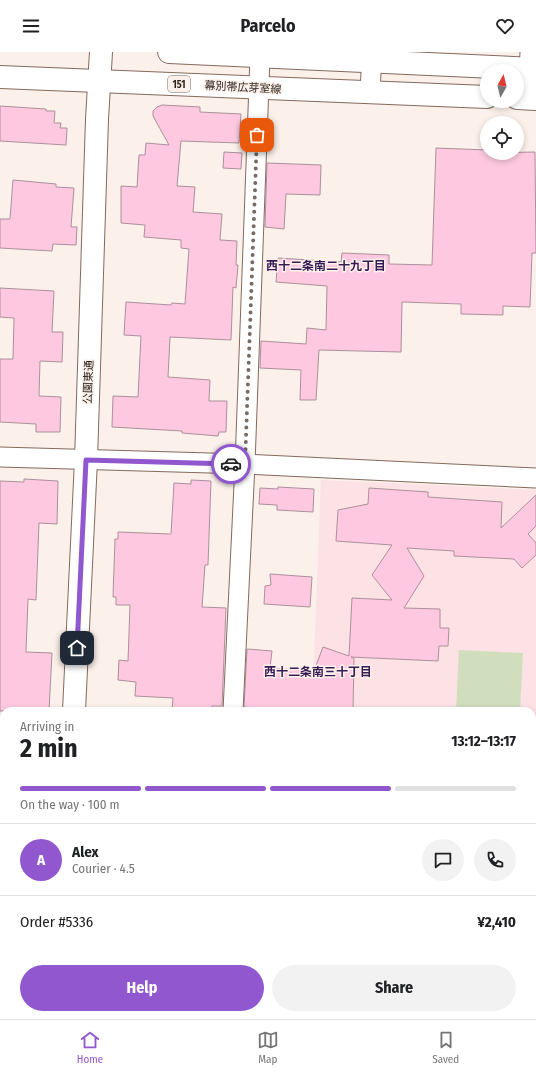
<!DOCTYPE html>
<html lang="en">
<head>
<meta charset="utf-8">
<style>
  body { margin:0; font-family:"Fira Sans Condensed","Noto Sans JP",sans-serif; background:#f2f2f2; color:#202124; height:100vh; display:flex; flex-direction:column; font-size:15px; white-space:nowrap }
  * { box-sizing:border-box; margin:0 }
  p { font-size:13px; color:#757577 }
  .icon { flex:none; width:22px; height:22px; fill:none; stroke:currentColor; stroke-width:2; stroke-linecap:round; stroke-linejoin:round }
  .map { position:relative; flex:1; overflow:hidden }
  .sheet { position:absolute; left:0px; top:655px; width:536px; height:312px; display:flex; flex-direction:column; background:#fff; border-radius:12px 12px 0 0; box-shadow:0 2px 6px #0003 }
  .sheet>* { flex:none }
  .needle { width:26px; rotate:8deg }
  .fabs { position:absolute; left:480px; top:12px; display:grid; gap:8px }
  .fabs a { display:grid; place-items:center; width:44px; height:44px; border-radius:50%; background:#fff; box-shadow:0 2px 6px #0003; font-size:20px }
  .pin { position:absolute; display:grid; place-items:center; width:34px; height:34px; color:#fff; margin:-17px; border-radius:8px; box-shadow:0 2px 6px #0006 }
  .courier { position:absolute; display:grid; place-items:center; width:40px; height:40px; margin:-20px; border:3px solid #9157cf; border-radius:50%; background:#fff; color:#222; box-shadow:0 1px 5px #0007 }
  .summary em { font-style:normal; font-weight:700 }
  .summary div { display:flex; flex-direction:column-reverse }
  .summary { display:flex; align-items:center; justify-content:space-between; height:68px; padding:0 20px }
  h1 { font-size:26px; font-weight:700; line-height:30px }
  .bar { display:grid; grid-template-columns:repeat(4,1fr); gap:6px 4px; align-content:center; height:48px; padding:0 20px }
  .bar i { height:5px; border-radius:3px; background:#e0e0e0 }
  .bar .on { background:#9157cf }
  .bar p { grid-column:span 4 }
  .line { display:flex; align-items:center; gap:10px; padding:0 20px; border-top:1px solid #e0e0e0 }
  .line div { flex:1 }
  .round { display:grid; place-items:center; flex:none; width:42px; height:42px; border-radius:21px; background:#f2f2f2 }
  .action { display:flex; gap:8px; margin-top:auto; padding:8px 20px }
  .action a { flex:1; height:46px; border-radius:24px; background:#9157cf; color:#fff; font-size:16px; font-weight:700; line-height:46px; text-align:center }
  .action a+a { background:#f2f2f2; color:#202124 }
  header { display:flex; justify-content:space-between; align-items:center; height:52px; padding:0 20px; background:#fff; font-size:18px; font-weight:700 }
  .dock { display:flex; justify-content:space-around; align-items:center; height:56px; border-top:1px solid #e0e0e0; background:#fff; font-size:11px; color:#757577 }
  .dock a { display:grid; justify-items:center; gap:2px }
  .dock .on { color:#9157cf }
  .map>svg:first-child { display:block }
  .education { fill:#fce1e5 }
  .green { fill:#d1debe }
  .building { fill:#fec9e0; stroke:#ab909b }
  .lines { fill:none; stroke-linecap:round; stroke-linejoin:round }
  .minor-casing { stroke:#836a5d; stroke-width:21 }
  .tertiary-casing { stroke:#836a5d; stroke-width:24 }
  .primary-casing { stroke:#836a5d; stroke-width:24 }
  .minor { stroke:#fff; stroke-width:19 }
  .tertiary { stroke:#fff; stroke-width:22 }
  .primary { stroke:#fff; stroke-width:22 }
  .done { stroke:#766b65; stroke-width:4; stroke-dasharray:0 7.2 }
  .route { stroke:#9157cf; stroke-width:5 }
  .labels { text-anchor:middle; stroke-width:3; stroke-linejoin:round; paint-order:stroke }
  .shield { fill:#fbf0ea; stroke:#6c615b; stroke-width:1 }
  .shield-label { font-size:10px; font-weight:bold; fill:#2e241e }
  .street-label { font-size:11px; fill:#2e241e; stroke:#fbf0ea }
  .neighbourhood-label { font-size:12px; font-weight:bold; fill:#371b54; stroke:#fbf0ea }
</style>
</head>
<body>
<header><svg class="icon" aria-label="menu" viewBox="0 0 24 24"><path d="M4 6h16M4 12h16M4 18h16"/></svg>Parcelo<svg class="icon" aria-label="heart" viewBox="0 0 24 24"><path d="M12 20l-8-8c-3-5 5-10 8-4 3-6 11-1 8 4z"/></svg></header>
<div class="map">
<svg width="536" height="967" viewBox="0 0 536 967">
  <rect width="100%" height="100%" fill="#fbf0ea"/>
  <!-- education -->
  <path class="education" d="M321,428l215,10v372l-4,-1v-150h-220z"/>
  <!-- green -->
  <path class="green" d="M459,598l64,3 -3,58h-64z"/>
  <!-- building -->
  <g class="building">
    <path d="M162,53l38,2v5l41,2 -2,29 -58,-2 -4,45 18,1 -2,25 29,2 -2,26 17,1 -1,24h2l-2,23 -3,-1 -2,53 -61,-3 -2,40 42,3 -1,21h18l-1,31h-7l-1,4 -36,-3v-2l-70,-4 1,-31 25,1 3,-61 -17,-1 2,-33 45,3 1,-2 13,1 4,-55 -8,-1v-8l-37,-3 1,-12 -24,-2v-37l16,1 2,-32h6l1,-12 23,2 -16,-29v-5l4,-4z"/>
    <path d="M0,54l46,3v2h9l-1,12h7l-1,5h7l-1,17 -66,-4z"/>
    <path d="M436,96l51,2v3l48,-1 1,101h-4l-2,54 -27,-1v9l-42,-1v-10l-59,-2 -1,50 -82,-2 -3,50h-16l1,-30 -41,-2 1,-27 45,3 1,-16 19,2 1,-44 -51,-4 2,-24 63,4 1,-9 47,2v9l43,1z"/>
    <path d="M224,100l18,1 -1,16 -18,-1z"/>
    <path d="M267,111l54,2 -1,30 -34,-1 -2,35 -19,-2z"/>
    <path d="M13,128l43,4v3l18,1 -3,39h6l-1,18 -23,-1 -1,7 -52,-3v-29h10z"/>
    <path d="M0,236l54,3 -2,41h11l-1,30 -22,-1 -1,35 22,1 -1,35h-24v-8l-36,-2v-63h13l1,-41 -14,-1z"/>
    <path d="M24,427l34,2 -1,43 -18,-1 -3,77 -8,-1 -2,53 26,1 -3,58h-49v-230l24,1z"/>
    <path d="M191,428l20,1 -3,84h-3l-3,42 24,1 -4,98h-10v5h-40l1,-13 -38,-2 1,-14 -18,-2 1,-20 9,1 2,-56h-14v-8h-3l2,-58h3v-7l53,2 3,-51 17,1z"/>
    <path d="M278,435l36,2 -1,23 -36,-2v-5l-18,-1 1,-16 18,1z"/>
    <path d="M369,436l59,4v5l74,5 -1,26 35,-33v31l-8,8 8,9v12l-14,13 -8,-9 -60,-3v-5l-47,-3 17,28 -20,32 36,1v19h9l-1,18h-9l-1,15 -87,-4 3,1 -1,53h-99v-3l-10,-1 3,-58 25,2 -2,17 44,3 9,-24 26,9 3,-58 40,2 -20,-25 20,-30 -56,-4 2,-31 30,-6z"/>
    <path d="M270,522l42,3 -2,30 -46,-3 1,-18 6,-1z"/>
  </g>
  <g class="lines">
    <defs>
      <g id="minor">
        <path d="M370,41l2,-41"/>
        <path d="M528,46l2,-46"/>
        <path d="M0,405l245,7 291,14"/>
        <path d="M233,659l12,-247 15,-407"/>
        <path d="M0,808l4,1"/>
        <path d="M532,830h4"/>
        <path d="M218,967v-4"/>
        <path d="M377,967v-4"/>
      </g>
      <g id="tertiary">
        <path d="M74,659l12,-251 11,-341 4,-67"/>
        <path d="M62,967v-4"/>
      </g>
      <g id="primary">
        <path d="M169,0l367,17"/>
        <path d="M0,25l487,20"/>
        <path d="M517,46l19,1"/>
      </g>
    </defs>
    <!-- minor casing -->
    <use href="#minor" class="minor-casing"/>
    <!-- tertiary casing -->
    <use href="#tertiary" class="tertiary-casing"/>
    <!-- primary casing -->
    <use href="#primary" class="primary-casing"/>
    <!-- minor -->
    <use href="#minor" class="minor"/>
    <!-- tertiary -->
    <use href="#tertiary" class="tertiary"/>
    <!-- primary -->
    <use href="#primary" class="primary"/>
  </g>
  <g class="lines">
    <!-- done -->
    <path class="done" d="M231,412h14l12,-329"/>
    <!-- route -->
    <path class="route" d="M77,596l9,-188 145,4"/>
  </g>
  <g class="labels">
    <!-- shield labels -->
    <rect class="shield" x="168" y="24" width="22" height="16" rx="3"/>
    <g class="shield-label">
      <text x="179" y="36">151</text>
    </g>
    <!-- street labels -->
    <g class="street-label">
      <text transform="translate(243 35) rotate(3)" y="4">幕別帯広芽室線</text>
      <text transform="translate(88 330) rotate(-88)" y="4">公園東通</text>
    </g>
    <!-- neighbourhood labels -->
    <g class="neighbourhood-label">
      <text x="326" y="218">西十二条南二十九丁目</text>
      <text x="318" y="624">西十二条南三十丁目</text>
    </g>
  </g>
</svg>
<div class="fabs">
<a><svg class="needle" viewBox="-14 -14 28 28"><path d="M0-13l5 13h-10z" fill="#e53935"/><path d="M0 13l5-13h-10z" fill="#757577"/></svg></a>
<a><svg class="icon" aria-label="locate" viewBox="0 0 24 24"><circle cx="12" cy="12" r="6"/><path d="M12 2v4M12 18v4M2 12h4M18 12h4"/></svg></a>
</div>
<div class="pin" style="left:257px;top:83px;background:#ea580c"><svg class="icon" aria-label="bag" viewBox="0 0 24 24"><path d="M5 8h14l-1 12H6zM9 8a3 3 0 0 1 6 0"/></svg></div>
<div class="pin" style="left:77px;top:596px;background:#1f2937"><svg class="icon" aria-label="home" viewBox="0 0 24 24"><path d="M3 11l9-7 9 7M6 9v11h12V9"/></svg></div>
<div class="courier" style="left:231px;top:412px"><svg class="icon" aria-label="car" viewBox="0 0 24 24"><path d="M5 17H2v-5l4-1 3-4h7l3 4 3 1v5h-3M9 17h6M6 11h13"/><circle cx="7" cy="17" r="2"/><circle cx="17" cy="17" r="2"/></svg></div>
<section class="sheet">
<div class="summary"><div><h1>2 min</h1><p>Arriving in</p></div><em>13:12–13:17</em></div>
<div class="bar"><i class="on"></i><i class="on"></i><i class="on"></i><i></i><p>On the way · 100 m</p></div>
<div class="line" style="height:72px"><b class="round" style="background:#9157cf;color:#fff">A</b><div><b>Alex</b><p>Courier · 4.5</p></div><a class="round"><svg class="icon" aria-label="chat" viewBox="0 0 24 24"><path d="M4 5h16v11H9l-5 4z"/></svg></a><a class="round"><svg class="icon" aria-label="phone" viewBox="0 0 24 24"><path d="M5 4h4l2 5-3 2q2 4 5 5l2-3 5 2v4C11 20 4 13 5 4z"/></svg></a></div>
<div class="line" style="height:52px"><div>Order #5336</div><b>¥2,410</b></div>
<div class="action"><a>Help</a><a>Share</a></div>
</section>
</div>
<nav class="dock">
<a class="on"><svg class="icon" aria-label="home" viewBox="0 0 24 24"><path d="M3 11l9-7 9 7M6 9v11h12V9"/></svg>Home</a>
<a><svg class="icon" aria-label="map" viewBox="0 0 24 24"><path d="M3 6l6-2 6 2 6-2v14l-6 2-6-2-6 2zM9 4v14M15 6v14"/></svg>Map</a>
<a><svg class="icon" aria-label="saved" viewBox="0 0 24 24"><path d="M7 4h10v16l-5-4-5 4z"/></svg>Saved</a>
</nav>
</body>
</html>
